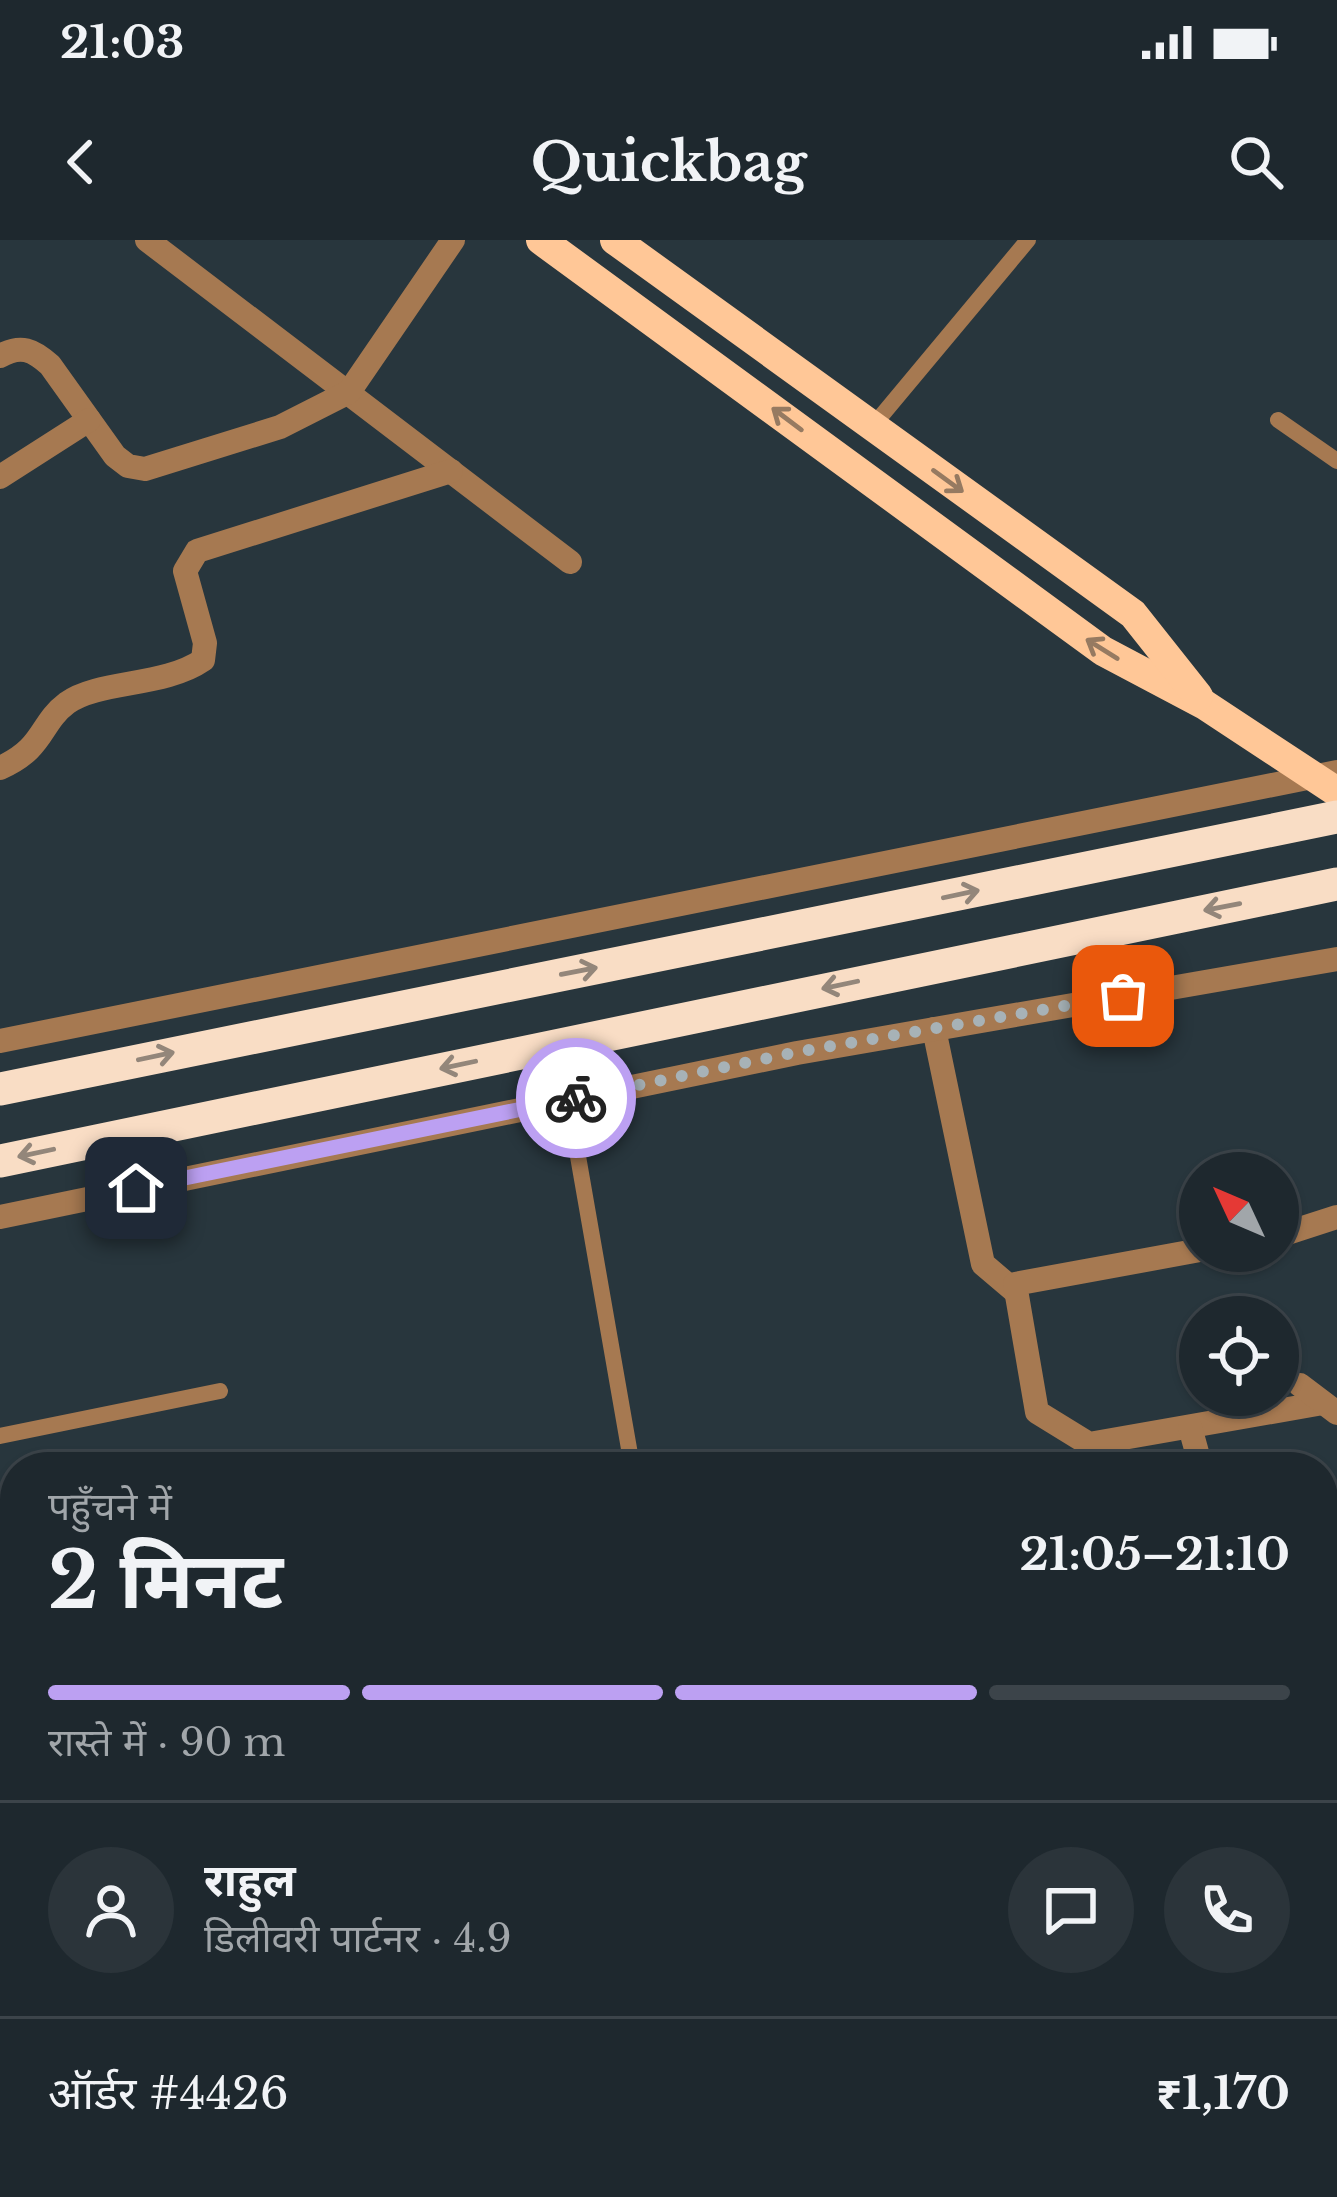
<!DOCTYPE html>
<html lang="hi">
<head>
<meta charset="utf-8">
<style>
  body { margin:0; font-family:"Libre Baskerville","Noto Sans Devanagari",serif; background:#2b343a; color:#f1f3f6; height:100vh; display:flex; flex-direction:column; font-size:45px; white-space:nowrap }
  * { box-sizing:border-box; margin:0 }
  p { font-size:39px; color:#a1a6aa }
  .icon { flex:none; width:66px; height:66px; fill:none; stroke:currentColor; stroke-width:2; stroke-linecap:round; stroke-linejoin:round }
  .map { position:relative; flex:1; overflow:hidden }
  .details { position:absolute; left:0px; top:1212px; width:1338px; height:747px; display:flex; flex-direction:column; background:#1e282e; border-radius:48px 48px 0 0; box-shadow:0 3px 9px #0004,0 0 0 3px #3c444a }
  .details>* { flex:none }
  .needle { width:78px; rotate:314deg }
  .controls { position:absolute; left:1179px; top:912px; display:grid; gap:24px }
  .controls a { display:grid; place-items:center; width:120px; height:120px; border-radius:50%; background:#1e282e; box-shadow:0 3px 9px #0004,0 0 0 3px #3c444a; font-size:60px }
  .pin { position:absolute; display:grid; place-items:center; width:102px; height:102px; color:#fff; margin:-51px; border-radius:24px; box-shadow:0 6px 18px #0006 }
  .courier { position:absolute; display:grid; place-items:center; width:120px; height:120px; margin:-60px; border:9px solid #bca0f2; border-radius:50%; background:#fff; color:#222; box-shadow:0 3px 15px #0007 }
  .summary em { font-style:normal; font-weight:700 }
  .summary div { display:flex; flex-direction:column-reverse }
  .summary { display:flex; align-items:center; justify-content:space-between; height:204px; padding:0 48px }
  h1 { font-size:78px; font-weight:700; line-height:90px }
  .bar { display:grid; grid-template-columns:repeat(4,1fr); gap:18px 12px; align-content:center; height:144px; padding:0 48px }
  .bar i { height:15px; border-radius:9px; background:#3c444a }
  .bar .selected { background:#bca0f2 }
  .bar p { grid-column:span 4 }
  .line { display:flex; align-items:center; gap:30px; padding:0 48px; border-top:3px solid #3c444a }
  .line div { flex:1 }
  .round { display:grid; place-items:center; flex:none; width:126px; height:126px; border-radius:63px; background:#2b343a }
  .status { display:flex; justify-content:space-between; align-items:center; height:84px; padding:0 60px; background:#1e282e; direction:ltr }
  .status svg { height:33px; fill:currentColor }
  header { display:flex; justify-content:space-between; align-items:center; height:156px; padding:0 48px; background:#1e282e; font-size:54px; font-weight:700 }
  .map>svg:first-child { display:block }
  .building { fill:#56656d; stroke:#73838b; stroke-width:3 }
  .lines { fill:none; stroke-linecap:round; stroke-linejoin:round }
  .service { stroke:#a67951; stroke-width:16 }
  .minor { stroke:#a67951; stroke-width:24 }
  .primary { stroke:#ffc797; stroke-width:30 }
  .trunk { stroke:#f9ddc5; stroke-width:33 }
  .oneway { stroke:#967a61 }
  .oneway2 { stroke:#93867a }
  .done { stroke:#a7b2b7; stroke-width:12; stroke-dasharray:0 21.6 }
  .route { stroke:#bca0f2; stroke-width:15 }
</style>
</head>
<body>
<div class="status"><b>21:03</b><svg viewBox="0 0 49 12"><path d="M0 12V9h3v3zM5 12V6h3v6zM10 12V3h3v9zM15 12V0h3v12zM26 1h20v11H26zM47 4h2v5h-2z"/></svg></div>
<header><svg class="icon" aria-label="back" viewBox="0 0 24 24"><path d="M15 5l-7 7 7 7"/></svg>Quickbag<svg class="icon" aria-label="search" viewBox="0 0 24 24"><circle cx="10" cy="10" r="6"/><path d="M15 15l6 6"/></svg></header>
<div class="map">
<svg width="1337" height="1957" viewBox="0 0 1337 1957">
  <rect width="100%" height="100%" fill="#28363d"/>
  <!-- building -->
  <path class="building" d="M1337,1361v90l-10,2 -4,-89z"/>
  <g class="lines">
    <!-- service -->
    <g class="service">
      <path d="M1278,180l59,41"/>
      <path d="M872,187l156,-187"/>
      <path d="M568,859l63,361"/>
      <path d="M0,1196l220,-45"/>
      <path d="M0,1286l15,8"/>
    </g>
    <!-- minor -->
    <g class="minor">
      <path d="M147,0l423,322"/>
      <path d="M0,116c21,-12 33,-6 50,9l65,91 13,10 17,3 135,-42 69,-35 104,-152"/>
      <path d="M0,237l89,-57"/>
      <path d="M0,528c45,-20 39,-44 67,-65 32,-23 97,-16 136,-43l2,-17 -20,-72 12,-20 254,-80"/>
      <path d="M934,789l49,235 33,28"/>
      <path d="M0,801l1337,-269"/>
      <path d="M0,977l797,-164 540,-94"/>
      <path d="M1278,996l59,-19"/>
      <path d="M1200,1010l-185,34 22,128 52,32 234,-41"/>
      <path d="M1300,1145l37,28"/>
      <path d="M1190,1187l11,40"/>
      <path d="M1323,1509l14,3"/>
      <path d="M1323,1724l14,3"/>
      <path d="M1323,1939l14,3"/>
      <path d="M1148,1957l5,-13"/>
    </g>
    <!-- primary -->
    <g class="primary">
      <path d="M541,0l562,411 102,54 132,87"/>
      <path d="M615,0l518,374 65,82"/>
    </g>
    <!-- trunk -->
    <g class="trunk">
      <path d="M0,849l1337,-272"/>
      <path d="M0,921l1337,-277"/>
    </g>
  </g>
  <!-- one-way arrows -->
  <defs><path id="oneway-shaft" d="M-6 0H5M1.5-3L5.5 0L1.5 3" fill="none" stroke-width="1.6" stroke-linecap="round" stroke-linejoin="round" transform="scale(3)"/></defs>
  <g class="oneway">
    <use href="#oneway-shaft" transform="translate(787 179) rotate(-143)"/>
    <use href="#oneway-shaft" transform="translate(948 241) rotate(36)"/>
    <use href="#oneway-shaft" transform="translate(1102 409) rotate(-148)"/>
  </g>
  <g class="oneway2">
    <use href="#oneway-shaft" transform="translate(961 654) rotate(-12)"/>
    <use href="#oneway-shaft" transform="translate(1222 667) rotate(169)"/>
    <use href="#oneway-shaft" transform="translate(579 731) rotate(-11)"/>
    <use href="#oneway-shaft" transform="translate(840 745) rotate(168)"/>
    <use href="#oneway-shaft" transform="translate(156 816) rotate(-12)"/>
    <use href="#oneway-shaft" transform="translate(458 825) rotate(168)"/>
    <use href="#oneway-shaft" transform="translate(36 913) rotate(168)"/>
  </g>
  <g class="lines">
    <!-- done -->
    <path class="done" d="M576,858l221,-46 326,-56"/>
    <!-- route -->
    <path class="route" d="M136,948l440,-90"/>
  </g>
</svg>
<div class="controls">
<a><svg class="needle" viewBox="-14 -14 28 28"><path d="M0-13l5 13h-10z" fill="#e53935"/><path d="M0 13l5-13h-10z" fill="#a1a6aa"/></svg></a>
<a><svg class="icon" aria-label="locate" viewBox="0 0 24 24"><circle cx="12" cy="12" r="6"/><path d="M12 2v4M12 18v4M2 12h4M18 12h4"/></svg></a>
</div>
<div class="pin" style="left:1123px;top:756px;background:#ea580c"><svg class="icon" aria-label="bag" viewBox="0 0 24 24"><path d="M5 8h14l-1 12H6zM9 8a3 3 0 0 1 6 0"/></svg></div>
<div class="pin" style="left:136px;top:948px;background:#1f2937"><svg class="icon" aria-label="home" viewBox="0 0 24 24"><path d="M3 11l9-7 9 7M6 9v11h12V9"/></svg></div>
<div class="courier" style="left:576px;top:858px"><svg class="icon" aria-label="bike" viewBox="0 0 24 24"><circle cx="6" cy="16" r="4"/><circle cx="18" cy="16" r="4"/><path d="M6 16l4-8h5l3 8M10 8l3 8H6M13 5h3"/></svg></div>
<section class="details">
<div class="summary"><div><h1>2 मिनट</h1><p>पहुँचने में</p></div><em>21:05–21:10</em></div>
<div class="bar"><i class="selected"></i><i class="selected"></i><i class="selected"></i><i></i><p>रास्ते में · 90 m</p></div>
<div class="line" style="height:216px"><a class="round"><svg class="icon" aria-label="person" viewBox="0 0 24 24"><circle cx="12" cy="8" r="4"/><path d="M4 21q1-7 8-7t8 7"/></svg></a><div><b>राहुल</b><p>डिलीवरी पार्टनर · 4.9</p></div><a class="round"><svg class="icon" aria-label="chat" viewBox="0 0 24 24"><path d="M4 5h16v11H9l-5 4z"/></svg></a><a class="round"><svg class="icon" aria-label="phone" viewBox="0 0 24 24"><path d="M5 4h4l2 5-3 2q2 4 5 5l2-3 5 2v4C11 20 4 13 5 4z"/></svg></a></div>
<div class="line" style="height:156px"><div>ऑर्डर #4426</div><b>₹1,170</b></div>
</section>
</div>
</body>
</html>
